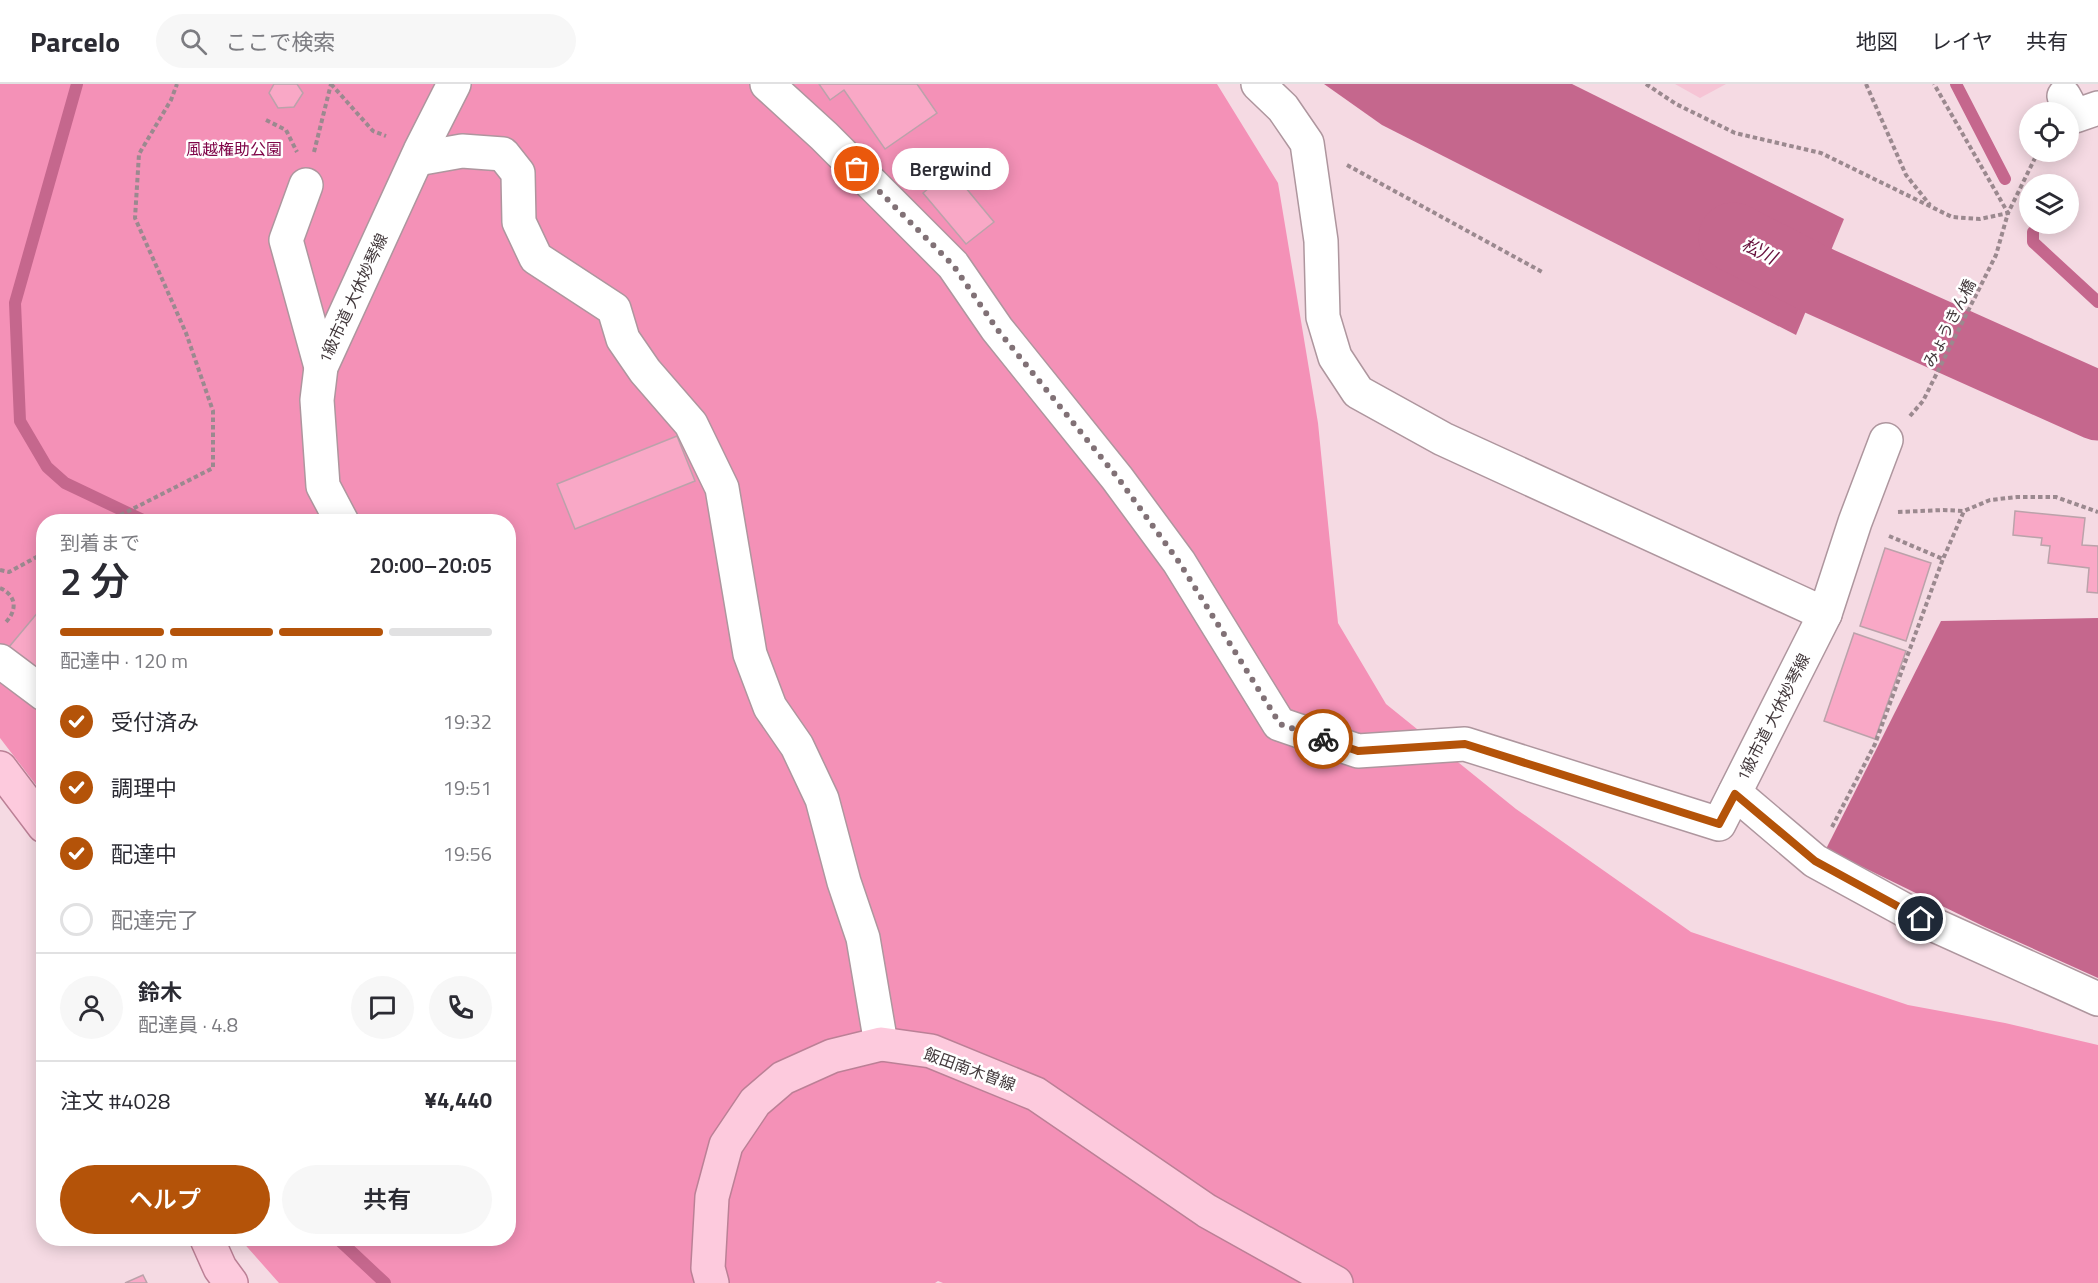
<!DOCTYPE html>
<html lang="ja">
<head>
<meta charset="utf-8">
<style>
  body { margin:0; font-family:"Titillium Web","Noto Sans JP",sans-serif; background:#f7f7f7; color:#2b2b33; height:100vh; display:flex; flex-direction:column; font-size:22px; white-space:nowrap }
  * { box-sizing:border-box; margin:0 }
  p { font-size:20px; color:#7c7c81 }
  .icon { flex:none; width:33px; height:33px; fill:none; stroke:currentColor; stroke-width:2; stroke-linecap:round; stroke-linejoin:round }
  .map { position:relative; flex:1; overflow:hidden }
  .sheet { position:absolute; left:36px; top:430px; width:480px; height:732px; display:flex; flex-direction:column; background:#fff; border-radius:24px; box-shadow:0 3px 15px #0003 }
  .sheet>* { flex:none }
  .buttons { position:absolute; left:2019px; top:18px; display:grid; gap:12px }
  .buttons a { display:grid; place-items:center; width:60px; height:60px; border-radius:50%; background:#fff; box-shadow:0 3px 15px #0003; font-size:30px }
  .pin { position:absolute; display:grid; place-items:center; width:51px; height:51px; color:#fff; margin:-26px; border:3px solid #fff; border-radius:50%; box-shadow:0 2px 6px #0007 }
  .courier { position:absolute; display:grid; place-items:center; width:60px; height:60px; margin:-30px; border:4px solid #b45309; border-radius:50%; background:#fff; color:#222; box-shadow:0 2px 8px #0007 }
  .bubble { position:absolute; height:42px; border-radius:21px; background:#fff; box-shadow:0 3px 15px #0003; font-size:20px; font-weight:600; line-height:42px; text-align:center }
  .summary em { font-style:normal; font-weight:600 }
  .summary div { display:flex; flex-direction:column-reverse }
  .summary { display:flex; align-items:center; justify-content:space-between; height:102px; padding:0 24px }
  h1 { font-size:39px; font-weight:600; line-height:45px }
  .bar { display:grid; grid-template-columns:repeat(4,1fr); gap:9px 6px; align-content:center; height:72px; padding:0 24px }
  .bar i { height:8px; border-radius:4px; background:#e1e1e2 }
  .bar .selected { background:#b45309 }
  .bar p { grid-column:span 4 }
  .line { display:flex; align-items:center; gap:15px; padding:0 24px; border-top:2px solid #e1e1e2 }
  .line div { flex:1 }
  .round { display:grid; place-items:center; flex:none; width:63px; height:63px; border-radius:32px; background:#f7f7f7 }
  ol { padding:0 24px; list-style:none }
  li { display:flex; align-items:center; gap:18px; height:66px }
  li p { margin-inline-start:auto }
  li .icon { padding:6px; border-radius:50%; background:#b45309; color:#fff; stroke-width:4 }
  li:last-child { color:#7c7c81 }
  li i { width:33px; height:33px; border:3px solid #e1e1e2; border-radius:50% }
  .button { display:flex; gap:12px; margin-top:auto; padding:12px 24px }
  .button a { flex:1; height:69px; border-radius:36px; background:#b45309; color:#fff; font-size:24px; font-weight:600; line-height:69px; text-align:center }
  .button a+a { background:#f7f7f7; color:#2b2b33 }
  header { display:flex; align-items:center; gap:36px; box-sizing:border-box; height:84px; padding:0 30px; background:#fff; border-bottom:2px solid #e1e1e2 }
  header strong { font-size:28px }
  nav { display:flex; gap:33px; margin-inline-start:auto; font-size:21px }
  .search { width:420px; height:54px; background:#f7f7f7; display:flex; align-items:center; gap:15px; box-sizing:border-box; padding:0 21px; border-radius:33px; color:#7c7c81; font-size:22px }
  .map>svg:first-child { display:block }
  .green { fill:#f6c4d5 }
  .forest { fill:#f491b7 }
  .water { fill:#c5678d }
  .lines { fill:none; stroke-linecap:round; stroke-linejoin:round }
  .stream { stroke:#c5678d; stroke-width:12 }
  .river { stroke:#c5678d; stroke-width:69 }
  .building { fill:#f9a8c6; stroke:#bba2aa; stroke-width:1.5 }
  .minor-casing { stroke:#ae969e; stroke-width:36 }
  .major-casing { stroke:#bb8096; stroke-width:36 }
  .path { stroke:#9b898f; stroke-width:4; stroke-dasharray:4.5 3; stroke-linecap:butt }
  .minor { stroke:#fff; stroke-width:33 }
  .major { stroke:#fdcadd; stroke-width:33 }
  .done { stroke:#817176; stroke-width:6; stroke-dasharray:0 10.8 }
  .route { stroke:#b45309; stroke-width:8 }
  .labels { text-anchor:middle; stroke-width:5; stroke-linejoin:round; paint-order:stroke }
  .park-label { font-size:16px; fill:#800649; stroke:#fff }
  .street-label { font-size:16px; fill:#43393c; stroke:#fff }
  .water-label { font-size:18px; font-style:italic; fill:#67103c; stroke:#fff }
</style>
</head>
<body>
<header>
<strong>Parcelo</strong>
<div class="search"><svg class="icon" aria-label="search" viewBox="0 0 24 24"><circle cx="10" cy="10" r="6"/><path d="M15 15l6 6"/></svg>ここで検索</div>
<nav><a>地図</a><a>レイヤ</a><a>共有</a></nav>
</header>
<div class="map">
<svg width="2098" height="1199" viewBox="0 0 2098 1199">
  <rect width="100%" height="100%" fill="#f5dae3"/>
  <!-- green -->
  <path class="green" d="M1675,0h51l-26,14z"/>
  <!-- forest -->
  <path class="forest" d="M0,0h1217l61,99 40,240 20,200 48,81 130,105 175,123 217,73 97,18 93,22v238h-1155l-5,-2 -3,2h-656l-39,-44h268v-717h-464l-1,272 -43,-56z"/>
  <!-- water -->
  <g class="water">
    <path d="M1324,0h248l272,135 -48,116 -414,-210z"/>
    <path d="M2098,534v360l-113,-51 -159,-78 115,-228z"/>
  </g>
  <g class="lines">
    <!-- stream -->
    <g class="stream">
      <path d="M77,0l-62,219 5,118 27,46 18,16 82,39"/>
      <path d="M1956,0l49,95"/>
      <path d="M2033,148v10l65,60"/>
      <path d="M338,1155l47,44"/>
    </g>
    <!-- river -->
    <path class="river" d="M1733,153l86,44 279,125"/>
  </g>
  <!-- building -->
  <g class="building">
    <path d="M274,0h23l6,9 -9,14 -16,1 -9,-15z"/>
    <path d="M819,0h98l20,29 -52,36 -41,-59 -14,10z"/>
    <path d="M951,86l43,52 -28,22 -43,-51z"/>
    <path d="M677,352l18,45 -120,48 -18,-45z"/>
    <path d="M2015,427l70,7 -3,27 16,1v47l-11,-1 2,-24 -41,-5 2,-17 -9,-1 1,-7 -29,-3z"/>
    <path d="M1885,464l46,15 -25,78 -46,-15z"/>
    <path d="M44,521v69l-35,-27z"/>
    <path d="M1854,549l52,18 -31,88 -51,-18z"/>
    <path d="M143,1191l4,8h-22z"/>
  </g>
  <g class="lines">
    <defs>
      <g id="minor">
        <path d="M767,0l57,52 129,129 44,64 120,149 62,84 100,162 79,27 107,-7 254,80 106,-210 30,-92 31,-82"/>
        <path d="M1258,0l25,24 24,35 14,98 2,76 12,40 23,35 85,47 382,175"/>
        <path d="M2064,12l11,20 23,-8"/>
        <path d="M417,75l45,-8 41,3 15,19 1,49 17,36 78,51 9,30 22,32 46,53 31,64 28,166 20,53 27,39 25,53 22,83 19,56 18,106"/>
        <path d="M306,101l-20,55 35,127"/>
        <path d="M342,438l-19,-36 -6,-86 4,-33 99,-216 34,-67"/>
        <path d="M0,577l44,33"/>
        <path d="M1735,709l80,68 106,58 177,80"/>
      </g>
      <g id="major">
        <path d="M0,684l44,58"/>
        <path d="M207,1155l13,29 11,15"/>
        <path d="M712,1199l-4,-15 4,-71 14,-52 29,-43 28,-24 49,-22 49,-12 50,7 105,43 171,117 129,72"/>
      </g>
    </defs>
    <!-- minor casing -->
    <use href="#minor" class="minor-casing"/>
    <!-- major casing -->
    <use href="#major" class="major-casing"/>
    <!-- path -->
    <g class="path">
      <path d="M331,0l42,47 13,5"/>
      <path d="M1646,0l30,20 59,29 86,20 131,64 28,2 28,-6 30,-61"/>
      <path d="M1866,0l40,91 24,30"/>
      <path d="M266,36l20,10 11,22"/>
      <path d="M314,68l17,-68"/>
      <path d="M1347,81l197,108"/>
      <path d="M1910,332l13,-15 73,-146 12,-42 -74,-129"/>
      <path d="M1898,428l45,-2 21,1 26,-11 27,-3h39l42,15"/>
      <path d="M107,438l106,-54v-57l-27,-78 -51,-115 4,-64 32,-54 6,-16"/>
      <path d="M1889,452l54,23 21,-48"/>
      <path d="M0,486l9,2 35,-19"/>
      <path d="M0,504c18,8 17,24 4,36"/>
      <path d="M1832,743l43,-83 69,-188"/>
    </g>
    <!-- minor -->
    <use href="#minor" class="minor"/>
    <!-- major -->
    <use href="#major" class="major"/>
  </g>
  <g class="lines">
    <!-- done -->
    <path class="done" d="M857,85l96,96 44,64 121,149 61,84 101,162 43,15"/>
    <!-- route -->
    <path class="route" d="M1323,655l35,12 107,-7 254,80 16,-30 80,67 106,58"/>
  </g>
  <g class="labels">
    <!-- park labels -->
    <g class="park-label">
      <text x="234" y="71">風越権助公園</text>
    </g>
    <!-- street labels -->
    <g class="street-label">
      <text transform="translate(353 214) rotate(-65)" y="6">1級市道 大休妙琴線</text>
      <text transform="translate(1949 239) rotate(-63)" y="6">みょうきん橋</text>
      <text transform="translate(1773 633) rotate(-63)" y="6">1級市道 大休妙琴線</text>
      <text transform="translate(970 985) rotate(20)" y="6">飯田南木曽線</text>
    </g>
    <!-- water labels -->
    <g class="water-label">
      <text transform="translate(1759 167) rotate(27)" y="6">松川</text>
    </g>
  </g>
</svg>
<div class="buttons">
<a><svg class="icon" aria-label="locate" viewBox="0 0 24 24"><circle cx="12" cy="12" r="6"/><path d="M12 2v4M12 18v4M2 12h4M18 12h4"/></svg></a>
<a><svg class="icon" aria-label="layers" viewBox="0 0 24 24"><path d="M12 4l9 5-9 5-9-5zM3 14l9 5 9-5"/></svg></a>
</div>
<div class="pin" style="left:857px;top:85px;background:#ea580c"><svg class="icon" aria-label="bag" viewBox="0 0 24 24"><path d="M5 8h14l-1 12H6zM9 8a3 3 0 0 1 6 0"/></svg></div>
<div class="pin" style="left:1921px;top:835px;background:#1f2937"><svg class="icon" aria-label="home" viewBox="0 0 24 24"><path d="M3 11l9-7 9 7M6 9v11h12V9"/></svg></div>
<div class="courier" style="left:1323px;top:655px"><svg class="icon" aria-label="bike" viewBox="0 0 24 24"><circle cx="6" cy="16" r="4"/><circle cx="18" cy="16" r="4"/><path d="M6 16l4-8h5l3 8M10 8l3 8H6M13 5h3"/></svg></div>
<div class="bubble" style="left:892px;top:64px;width:117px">Bergwind</div>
<section class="sheet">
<div class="summary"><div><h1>2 分</h1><p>到着まで</p></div><em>20:00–20:05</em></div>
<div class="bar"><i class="selected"></i><i class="selected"></i><i class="selected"></i><i></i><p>配達中 · 120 m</p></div>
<ol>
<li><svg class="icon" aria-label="check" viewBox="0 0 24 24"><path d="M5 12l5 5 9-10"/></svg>受付済み<p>19:32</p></li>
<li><svg class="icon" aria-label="check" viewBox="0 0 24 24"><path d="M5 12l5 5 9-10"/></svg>調理中<p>19:51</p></li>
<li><svg class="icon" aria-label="check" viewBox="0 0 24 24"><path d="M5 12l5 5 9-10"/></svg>配達中<p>19:56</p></li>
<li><i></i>配達完了</li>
</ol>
<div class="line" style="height:108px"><a class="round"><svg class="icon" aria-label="person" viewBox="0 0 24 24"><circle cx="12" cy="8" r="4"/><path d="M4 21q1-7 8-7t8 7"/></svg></a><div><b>鈴木</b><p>配達員 · 4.8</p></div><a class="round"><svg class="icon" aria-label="chat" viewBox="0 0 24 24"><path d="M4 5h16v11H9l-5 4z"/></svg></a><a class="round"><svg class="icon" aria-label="phone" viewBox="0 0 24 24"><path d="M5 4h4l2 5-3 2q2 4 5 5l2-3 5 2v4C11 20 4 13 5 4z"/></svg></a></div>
<div class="line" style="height:78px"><div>注文 #4028</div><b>¥4,440</b></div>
<div class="button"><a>ヘルプ</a><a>共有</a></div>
</section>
</div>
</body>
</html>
